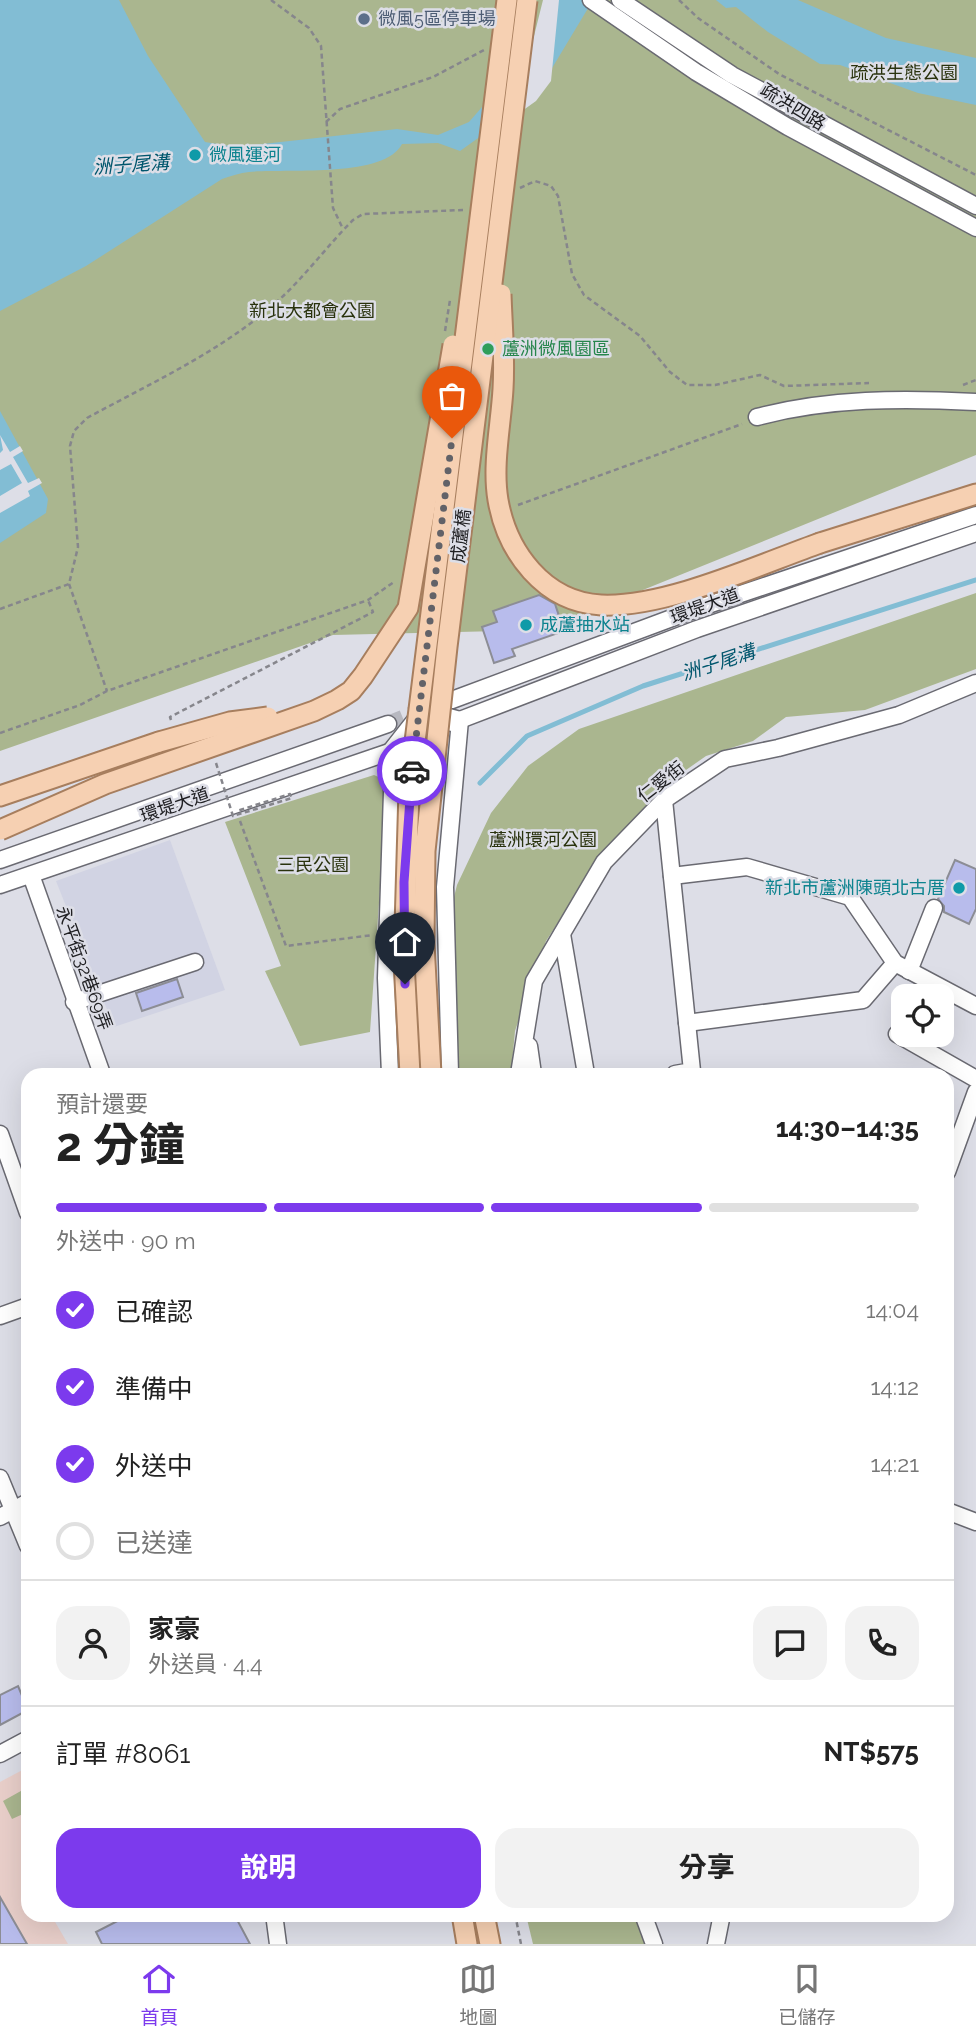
<!DOCTYPE html>
<html lang="zh-TW">
<head>
<meta charset="utf-8">
<style>
  body { margin:0; font-family:Raleway,"Noto Sans TC",sans-serif; background:#f2f2f2; color:#222; height:100vh; display:flex; flex-direction:column; font-size:26px; white-space:nowrap }
  * { box-sizing:border-box; margin:0 }
  p { font-size:23px; color:#767676 }
  .icon { flex:none; width:38px; height:38px; fill:none; stroke:currentColor; stroke-width:2; stroke-linecap:round; stroke-linejoin:round }
  .map { position:relative; flex:1; overflow:hidden }
  .side { position:absolute; left:21px; top:1068px; width:933px; height:854px; display:flex; flex-direction:column; background:#fff; border-radius:21px; box-shadow:0 7px 28px #0002 }
  .side>* { flex:none }
  .fabs { position:absolute; left:891px; top:984px; display:grid; gap:14px }
  .fabs a { display:grid; place-items:center; width:63px; height:63px; border-radius:14px; background:#fff; box-shadow:0 7px 28px #0002; font-size:35px }
  .pin { position:absolute; display:grid; place-items:center; width:60px; height:60px; color:#fff; margin:-72px -30px; border-radius:50% 50% 50% 0; rotate:-45deg; box-shadow:0 0 7px #0007 }
  .pin .icon { rotate:45deg }
  .courier { position:absolute; display:grid; place-items:center; width:70px; height:70px; margin:-35px; border:5px solid #7c3aed; border-radius:50%; background:#fff; color:#222; box-shadow:0 2px 9px #0007 }
  .headline em { font-style:normal; font-weight:700 }
  .headline div { display:flex; flex-direction:column-reverse }
  .headline { display:flex; align-items:center; justify-content:space-between; height:119px; padding:0 35px }
  h1 { font-size:46px; font-weight:700; line-height:52px }
  .bar { display:grid; grid-template-columns:repeat(4,1fr); gap:10px 7px; align-content:center; height:84px; padding:0 35px }
  .bar i { height:9px; border-radius:5px; background:#e0e0e0 }
  .bar .active { background:#7c3aed }
  .bar p { grid-column:span 4 }
  .line { display:flex; align-items:center; gap:18px; padding:0 35px; border-top:2px solid #e0e0e0 }
  .line div { flex:1 }
  .round { display:grid; place-items:center; flex:none; width:74px; height:74px; border-radius:21px; background:#f2f2f2 }
  ol { padding:0 35px; list-style:none }
  li { display:flex; align-items:center; gap:21px; height:77px }
  li p { margin-inline-start:auto }
  li .icon { padding:7px; border-radius:50%; background:#7c3aed; color:#fff; stroke-width:4 }
  li:last-child { color:#767676 }
  li i { width:38px; height:38px; border:4px solid #e0e0e0; border-radius:50% }
  .button { display:flex; gap:14px; margin-top:auto; padding:14px 35px }
  .button a { flex:1; height:80px; border-radius:21px; background:#7c3aed; color:#fff; font-size:28px; font-weight:700; line-height:80px; text-align:center }
  .button a+a { background:#f2f2f2; color:#222 }
  .tabs { display:flex; justify-content:space-around; align-items:center; height:98px; border-top:2px solid #e0e0e0; background:#fff; font-size:19px; color:#767676 }
  .tabs a { display:grid; justify-items:center; gap:4px }
  .tabs .active { color:#7c3aed }
  .map>svg:first-child { display:block }
  .built { fill:#d1d3e3 }
  .education { fill:#e9cfca }
  .green { fill:#aab68f }
  .water { fill:#82bdd4 }
  .pier { fill:#dddee7 }
  .lines { fill:none; stroke-linecap:round; stroke-linejoin:round }
  .stream { stroke:#82bdd4; stroke-width:5 }
  .building { fill:#b8bcec; stroke:#8c8d95; stroke-width:2 }
  .minor-tunnel { stroke:#b7b8c0; stroke-width:16; stroke-dasharray:16 8; stroke-linecap:butt }
  .minor-casing { stroke:#6a6a72; stroke-width:19 }
  .major-casing { stroke:#a77e5e; stroke-width:23 }
  .path { stroke:#86868c; stroke-width:2.5; stroke-dasharray:5 3.5; stroke-linecap:butt }
  .minor { stroke:#fff; stroke-width:16 }
  .major { stroke:#f6d0b2; stroke-width:19 }
  .major-bridge-casing { stroke:#a77e5e; stroke-width:23; stroke-linecap:butt }
  .path-bridge { stroke:#86868c; stroke-width:2.5; stroke-dasharray:5 3.5; stroke-linecap:butt }
  .major-bridge { stroke:#f6d0b2; stroke-width:19 }
  .done { stroke:#626268; stroke-width:7; stroke-dasharray:0 12.6 }
  .route { stroke:#7c3aed; stroke-width:9 }
  .service-dot { fill:#5c6f8a; stroke:#dddee7; stroke-width:2.5 }
  .culture-dot { fill:#0f9aa8; stroke:#dddee7; stroke-width:2.5 }
  .leisure-dot { fill:#2e9e5b; stroke:#dddee7; stroke-width:2.5 }
  .labels { text-anchor:middle; stroke-width:5; stroke-linejoin:round; paint-order:stroke }
  .service-label { font-size:18px; fill:#4e5e75; stroke:#dddee7; text-anchor:start }
  .park-label { font-size:18px; fill:#29320d; stroke:#dddee7 }
  .street-label { font-size:18px; fill:#202023; stroke:#dddee7 }
  .culture-label { font-size:18px; fill:#0d838f; stroke:#dddee7; text-anchor:start }
  .leisure-label { font-size:18px; fill:#27864d; stroke:#dddee7; text-anchor:start }
  .water-label { font-size:19px; font-style:italic; fill:#00566d; stroke:#dddee7 }
</style>
</head>
<body>
<div class="map">
<svg width="976" height="1944" viewBox="0 0 976 1944">
  <rect width="100%" height="100%" fill="#dddee7"/>
  <!-- built -->
  <path class="built" d="M170,840l55,150 -111,37 -58,-146z"/>
  <!-- education -->
  <path class="education" d="M28,1767v147l23,1 17,29h-68v-162z"/>
  <!-- green -->
  <g class="green">
    <path d="M0,0h976v455l-432,175 -211,5 -333,116z"/>
    <path d="M976,593v76l-111,41 -79,7 -33,24 -47,15 -40,28 -64,71 -56,86 -31,90 -4,43h-57l-4,-161 7,-28 34,-72 37,-47 51,-37z"/>
    <path d="M374,775l9,4 4,9 -17,244 -70,14 -35,-75 16,-5 -56,-144z"/>
    <path d="M28,1787v57l-5,-30 -11,5 -9,-18z"/>
    <path d="M526,1915h112l11,29h-116z"/>
  </g>
  <!-- water -->
  <g class="water">
    <path d="M0,0h119l29,56 57,86 31,5 161,-18 41,6 31,-13 67,-77 11,-45h46l-59,98 -74,53 -22,-8 -36,1c-18,35 -119,24 -153,28 -9,1 -18,4 -27,7l-136,87 -86,45z"/>
    <path d="M716,0h82l88,38 90,20v47l-58,-12 -78,-28 -20,-1 -52,-32 -32,-25 -10,1z"/>
    <path d="M0,411l48,88 -2,14 -46,30z"/>
  </g>
  <!-- pier -->
  <g class="pier">
    <path d="M543,0h16l-8,81 -15,20 -49,35 6,-46 39,-46z"/>
    <path d="M0,435l10,17 10,-6 3,5 -10,6 15,26 11,-5 3,5 -14,8 2,5 -30,17v-17l22,-13 -11,-19 -11,6v-17l3,-3z"/>
  </g>
  <g class="lines">
    <!-- stream -->
    <path class="stream" d="M480,783l47,-47 116,-50 333,-106"/>
  </g>
  <!-- building -->
  <g class="building">
    <path d="M539,595l16,9 9,27 -52,18 3,7 -21,7 -12,-36 15,-5 -4,-11z"/>
    <path d="M955,860l21,9v40l-7,15 -25,-12v-6l-6,-7z"/>
    <path d="M177,979l6,18 -41,14 -6,-18z"/>
    <path d="M18,1686l10,24 -28,15v-30z"/>
    <path d="M0,1897l27,47h-27z"/>
    <path d="M131,1914h103l16,30h-148l-6,-12z"/>
  </g>
  <g class="lines">
    <!-- minor-tunnel -->
    <path class="minor-tunnel" d="M388,724l39,-16"/>
    <defs>
      <g id="minor">
        <path d="M591,0l105,72 92,55 188,101"/>
        <path d="M620,0l112,75 244,131"/>
        <path d="M757,417c71,-19 146,-19 219,-15"/>
        <path d="M452,700l244,-91 280,-94"/>
        <path d="M452,723l245,-94 279,-96"/>
        <path d="M664,800l28,271 -17,3"/>
        <path d="M0,860l388,-136"/>
        <path d="M31,875l71,199"/>
        <path d="M672,876l75,-9 103,30 45,66 81,43"/>
        <path d="M0,885l398,-136"/>
        <path d="M562,934l24,140"/>
        <path d="M909,971l25,-63"/>
        <path d="M74,1002l121,-40"/>
        <path d="M687,1023l176,-23 32,-37"/>
        <path d="M897,1034l79,45"/>
        <path d="M529,1046l4,28"/>
        <path d="M390,1074l-4,-96 6,-186 -2,-40 33,-42 37,10 -15,167 5,187"/>
        <path d="M519,1074l15,-93 70,-119 60,-62 61,-41 53,-11 121,-33 77,-32"/>
        <path d="M0,1134l28,79"/>
        <path d="M947,1172l29,-80"/>
        <path d="M0,1316l28,-10"/>
        <path d="M0,1478l28,68"/>
        <path d="M947,1511l29,11"/>
        <path d="M0,1517l28,-15"/>
        <path d="M0,1754l28,-15"/>
        <path d="M274,1914l4,30"/>
        <path d="M643,1914l11,30"/>
        <path d="M716,1944l6,-30"/>
      </g>
      <g id="major">
        <path d="M820,543l156,-49"/>
        <path d="M0,796l159,-54"/>
        <path d="M462,1914l5,30"/>
        <path d="M484,1914l6,30"/>
      </g>
    </defs>
    <!-- minor casing -->
    <use href="#minor" class="minor-casing"/>
    <!-- major casing -->
    <use href="#major" class="major-casing"/>
    <!-- path -->
    <g class="path">
      <path d="M271,0l38,28 12,18 12,162 10,21"/>
      <path d="M679,0l19,18 81,56 197,101"/>
      <path d="M326,122l14,-13 93,-32 51,-27"/>
      <path d="M520,188l15,-7 16,5 7,10 14,78 12,21 56,41 30,36 17,13h28l45,-10 24,11 85,-3"/>
      <path d="M445,331l5,-31"/>
      <path d="M963,385l13,-5"/>
      <path d="M518,505l224,-81"/>
      <path d="M69,584l38,107"/>
      <path d="M0,609l69,-25 9,-37 -8,-101 4,-15 13,-13c66,-36 137,-68 193,-119 26,-24 48,-54 73,-79l10,-6 100,-4"/>
      <path d="M171,720l-1,-3 203,-105 -5,-12"/>
      <path d="M0,733l80,-28 27,-14 261,-91 26,-18"/>
      <path d="M240,821l46,125 87,-11"/>
      <path d="M515,1914l6,30"/>
    </g>
    <!-- minor -->
    <use href="#minor" class="minor"/>
    <!-- major -->
    <use href="#major" class="major"/>
    <defs>
      <g id="major-bridge">
        <path d="M501,294c1,31 4,63 2,95 -2,35 -11,76 -5,111 9,52 46,102 103,105 64,3 157,-40 219,-62"/>
        <path d="M159,742l71,-20 38,-5"/>
        <path d="M0,830l105,-46 209,-73 23,-11 14,-9 12,-15 45,-68 45,-263"/>
        <path d="M410,1074l-6,-113 5,-171 98,-790"/>
        <path d="M431,1074l-7,-131 1,-92 22,-204 80,-647"/>
      </g>
    </defs>
    <!-- major-bridge casing -->
    <use href="#major-bridge" class="major-bridge-casing"/>
    <!-- path-bridge -->
    <path class="path-bridge" d="M216,763l17,53 59,-18 -2,-4 -53,17"/>
    <!-- major-bridge -->
    <use href="#major-bridge" class="major-bridge"/>
  </g>
  <g class="lines">
    <!-- done -->
    <path class="done" d="M412,771l40,-333"/>
    <!-- route -->
    <path class="route" d="M405,984l-1,-102 8,-111"/>
  </g>
  <!-- markers -->
  <circle class="service-dot" cx="364" cy="19" r="7"/>
  <g class="culture-dot">
    <circle cx="195" cy="155" r="7"/>
    <circle cx="526" cy="625" r="7"/>
    <circle cx="959" cy="888" r="7"/>
  </g>
  <circle class="leisure-dot" cx="488" cy="349" r="7"/>
  <g class="labels">
    <!-- service labels -->
    <g class="service-label">
      <text x="378" y="25">微風5區停車場</text>
    </g>
    <!-- park labels -->
    <g class="park-label">
      <text x="904" y="79">疏洪生態公園</text>
      <text x="312" y="317">新北大都會公園</text>
      <text x="543" y="846">蘆洲環河公園</text>
      <text x="313" y="871">三民公園</text>
    </g>
    <!-- street labels -->
    <g class="street-label">
      <text transform="translate(793 107) rotate(31)" y="6">疏洪四路</text>
      <text transform="translate(461 536) rotate(-83)" y="6">成蘆橋</text>
      <text transform="translate(705 606) rotate(-20)" y="6">環堤大道</text>
      <text transform="translate(661 782) rotate(-38)" y="6">仁愛街</text>
      <text transform="translate(175 805) rotate(-19)" y="6">環堤大道</text>
      <text transform="translate(84 968) rotate(70)" y="6">永平街32巷69弄</text>
    </g>
    <!-- culture labels -->
    <g class="culture-label">
      <text x="209" y="161">微風運河</text>
      <text x="540" y="631">成蘆抽水站</text>
      <text x="945" y="894" text-anchor="end">新北市蘆洲陳頭北古厝</text>
    </g>
    <!-- leisure labels -->
    <g class="leisure-label">
      <text x="502" y="355">蘆洲微風園區</text>
    </g>
    <!-- water labels -->
    <g class="water-label">
      <text transform="translate(131 164) rotate(-4)" y="7">洲子尾溝</text>
      <text transform="translate(718 662) rotate(-18)" y="7">洲子尾溝</text>
    </g>
  </g>
</svg>
<div class="fabs">
<a><svg class="icon" aria-label="locate" viewBox="0 0 24 24"><circle cx="12" cy="12" r="6"/><path d="M12 2v4M12 18v4M2 12h4M18 12h4"/></svg></a>
</div>
<div class="pin" style="left:452px;top:438px;background:#ea580c"><svg class="icon" aria-label="bag" viewBox="0 0 24 24"><path d="M5 8h14l-1 12H6zM9 8a3 3 0 0 1 6 0"/></svg></div>
<div class="pin" style="left:405px;top:984px;background:#1f2937"><svg class="icon" aria-label="home" viewBox="0 0 24 24"><path d="M3 11l9-7 9 7M6 9v11h12V9"/></svg></div>
<div class="courier" style="left:412px;top:771px"><svg class="icon" aria-label="car" viewBox="0 0 24 24"><path d="M5 17H2v-5l4-1 3-4h7l3 4 3 1v5h-3M9 17h6M6 11h13"/><circle cx="7" cy="17" r="2"/><circle cx="17" cy="17" r="2"/></svg></div>
<section class="side">
<div class="headline"><div><h1>2 分鐘</h1><p>預計還要</p></div><em>14:30–14:35</em></div>
<div class="bar"><i class="active"></i><i class="active"></i><i class="active"></i><i></i><p>外送中 · 90 m</p></div>
<ol>
<li><svg class="icon" aria-label="check" viewBox="0 0 24 24"><path d="M5 12l5 5 9-10"/></svg>已確認<p>14:04</p></li>
<li><svg class="icon" aria-label="check" viewBox="0 0 24 24"><path d="M5 12l5 5 9-10"/></svg>準備中<p>14:12</p></li>
<li><svg class="icon" aria-label="check" viewBox="0 0 24 24"><path d="M5 12l5 5 9-10"/></svg>外送中<p>14:21</p></li>
<li><i></i>已送達</li>
</ol>
<div class="line" style="height:126px"><a class="round"><svg class="icon" aria-label="person" viewBox="0 0 24 24"><circle cx="12" cy="8" r="4"/><path d="M4 21q1-7 8-7t8 7"/></svg></a><div><b>家豪</b><p>外送員 · 4.4</p></div><a class="round"><svg class="icon" aria-label="chat" viewBox="0 0 24 24"><path d="M4 5h16v11H9l-5 4z"/></svg></a><a class="round"><svg class="icon" aria-label="phone" viewBox="0 0 24 24"><path d="M5 4h4l2 5-3 2q2 4 5 5l2-3 5 2v4C11 20 4 13 5 4z"/></svg></a></div>
<div class="line" style="height:91px"><div>訂單 #8061</div><b>NT$575</b></div>
<div class="button"><a>說明</a><a>分享</a></div>
</section>
</div>
<nav class="tabs">
<a class="active"><svg class="icon" aria-label="home" viewBox="0 0 24 24"><path d="M3 11l9-7 9 7M6 9v11h12V9"/></svg>首頁</a>
<a><svg class="icon" aria-label="map" viewBox="0 0 24 24"><path d="M3 6l6-2 6 2 6-2v14l-6 2-6-2-6 2zM9 4v14M15 6v14"/></svg>地圖</a>
<a><svg class="icon" aria-label="saved" viewBox="0 0 24 24"><path d="M7 4h10v16l-5-4-5 4z"/></svg>已儲存</a>
</nav>
</body>
</html>
